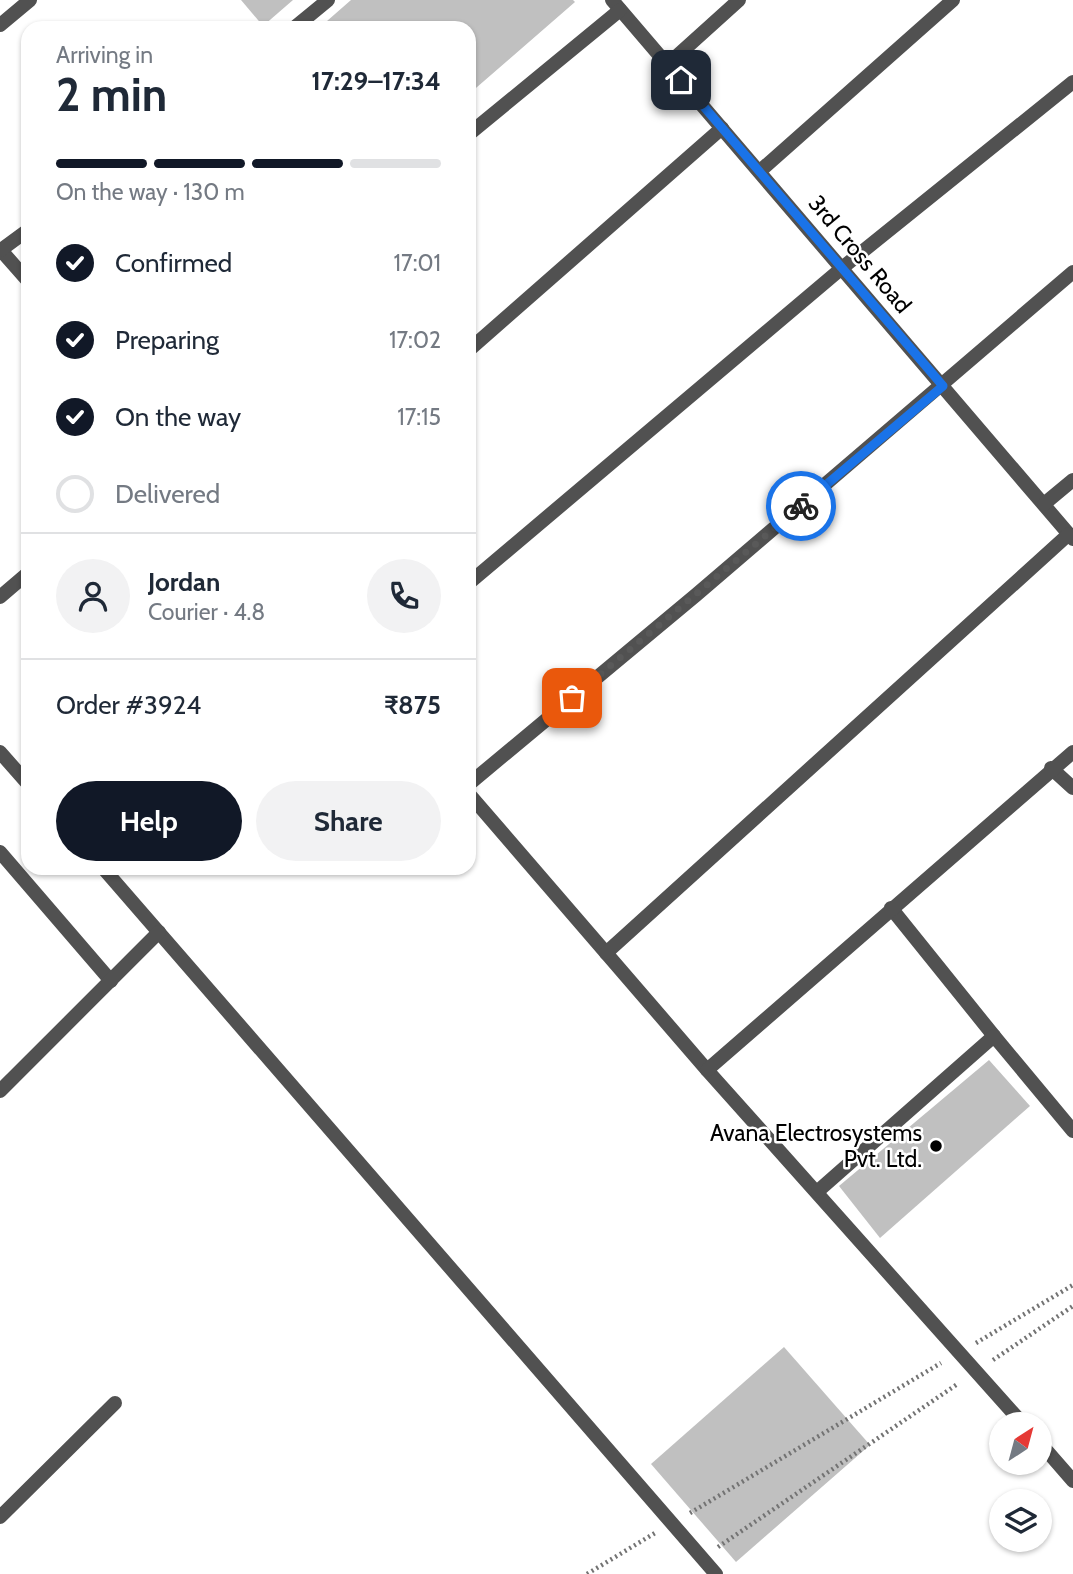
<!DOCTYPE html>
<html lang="en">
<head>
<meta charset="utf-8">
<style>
  body { margin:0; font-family:Cabin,sans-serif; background:#f2f2f3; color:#1f2937; height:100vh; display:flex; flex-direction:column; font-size:26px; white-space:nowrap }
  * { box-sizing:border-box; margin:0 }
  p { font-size:23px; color:#747a83 }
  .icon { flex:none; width:38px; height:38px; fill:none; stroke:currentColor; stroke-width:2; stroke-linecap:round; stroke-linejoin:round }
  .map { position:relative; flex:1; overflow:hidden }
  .drawer { position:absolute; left:21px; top:21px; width:455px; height:854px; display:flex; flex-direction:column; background:#fff; border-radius:21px; box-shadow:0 2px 5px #0004 }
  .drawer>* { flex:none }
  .needle { width:46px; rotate:36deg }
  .controls { position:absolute; left:989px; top:1412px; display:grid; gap:14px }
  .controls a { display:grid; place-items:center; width:63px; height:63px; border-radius:50%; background:#fff; box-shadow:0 2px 5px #0004; font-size:35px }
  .pin { position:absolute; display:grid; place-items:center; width:60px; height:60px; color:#fff; margin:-30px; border-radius:14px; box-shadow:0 4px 10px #0006 }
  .courier { position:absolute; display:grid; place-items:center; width:70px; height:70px; margin:-35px; border:5px solid #1a73e8; border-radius:50%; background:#fff; color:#222; box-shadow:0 2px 9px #0007 }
  .summary em { font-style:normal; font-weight:700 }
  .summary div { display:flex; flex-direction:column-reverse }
  .summary { display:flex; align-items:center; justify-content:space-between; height:119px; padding:0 35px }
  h1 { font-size:46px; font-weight:700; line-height:52px }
  .bar { display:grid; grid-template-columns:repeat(4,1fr); gap:10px 7px; align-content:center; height:84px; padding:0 35px }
  .bar i { height:9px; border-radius:5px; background:#e0e1e3 }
  .bar .active { background:#111827 }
  .bar p { grid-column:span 4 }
  .line { display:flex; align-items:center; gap:18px; padding:0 35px; border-top:2px solid #e0e1e3 }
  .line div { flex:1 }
  .round { display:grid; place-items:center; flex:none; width:74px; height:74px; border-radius:37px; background:#f2f2f3 }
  ol { padding:0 35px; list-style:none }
  li { display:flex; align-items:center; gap:21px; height:77px }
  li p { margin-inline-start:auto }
  li .icon { padding:7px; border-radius:50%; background:#111827; color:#fff; stroke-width:4 }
  li:last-child { color:#747a83 }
  li i { width:38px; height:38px; border:4px solid #e0e1e3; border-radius:50% }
  .cta { display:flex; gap:14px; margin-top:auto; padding:14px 35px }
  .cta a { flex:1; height:80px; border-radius:42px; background:#111827; color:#fff; font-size:28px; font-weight:700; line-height:80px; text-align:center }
  .cta a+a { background:#f2f2f3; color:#1f2937 }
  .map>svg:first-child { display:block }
  .building { fill:#c0c0c0 }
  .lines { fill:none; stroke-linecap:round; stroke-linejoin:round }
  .path { stroke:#737373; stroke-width:4.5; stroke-dasharray:2 3.5; stroke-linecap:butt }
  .lane { stroke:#515151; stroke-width:14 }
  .street { stroke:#515151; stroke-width:14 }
  .done { stroke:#595959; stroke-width:7; stroke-dasharray:0 12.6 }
  .route { stroke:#1a73e8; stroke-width:9 }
  .poi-dot { fill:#000; stroke:#fff; stroke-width:2.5 }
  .labels { text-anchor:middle; stroke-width:5; stroke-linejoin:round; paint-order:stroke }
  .street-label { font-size:23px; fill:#000; stroke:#fff }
  .poi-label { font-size:23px; fill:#000; stroke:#fff; text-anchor:end }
</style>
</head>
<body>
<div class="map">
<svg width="1073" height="1574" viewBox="0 0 1073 1574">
  <rect width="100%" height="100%" fill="#fff"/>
  <!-- building -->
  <g class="building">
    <path d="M241,0h52l-30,26z"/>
    <path d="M351,0h222l2,2 -106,92v-66h-150z"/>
    <path d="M989,1060l41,46 -150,132 -41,-52z"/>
    <path d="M784,1347l86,98 -134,117 -85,-98z"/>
  </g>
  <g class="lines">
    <!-- path -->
    <g class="path">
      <path d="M976,1343l97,-58"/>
      <path d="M993,1360l80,-54"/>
      <path d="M690,1513l251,-150"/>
      <path d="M718,1547l241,-164"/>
      <path d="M587,1574l68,-41"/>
    </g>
    <!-- lane -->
    <g class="lane">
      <path d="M0,597l28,-24"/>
      <path d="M0,752l28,32"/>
      <path d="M0,852l111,129"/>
      <path d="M103,868l613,706"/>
      <path d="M0,1517l115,-114"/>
    </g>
    <!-- street -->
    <g class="street">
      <path d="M612,0l461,539"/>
      <path d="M0,25l30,-25"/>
      <path d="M294,28l34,-28"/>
      <path d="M667,65l72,-65"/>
      <path d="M469,134l151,-124"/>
      <path d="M760,171l193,-171"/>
      <path d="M0,249l28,32"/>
      <path d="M1,250l27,-20"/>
      <path d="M469,350l253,-222"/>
      <path d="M1044,504l29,-24"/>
      <path d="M469,583l373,-315 231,-186"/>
      <path d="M1051,768l22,20"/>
      <path d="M469,784l227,-189 377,-323"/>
      <path d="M469,794l238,276 316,354"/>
      <path d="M891,908l103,128"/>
      <path d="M606,953l463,-419"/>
      <path d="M707,1070l366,-318"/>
      <path d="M0,1091l159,-159"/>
      <path d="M818,1191l176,-155 79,95"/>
      <path d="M1040,1443l33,38"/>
    </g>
  </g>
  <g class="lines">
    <!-- done -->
    <path class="done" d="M572,698l229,-192"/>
    <!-- route -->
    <path class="route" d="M681,80l262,306 -142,120"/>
  </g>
  <!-- markers -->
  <circle class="poi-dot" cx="936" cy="1146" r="7"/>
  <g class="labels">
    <!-- street labels -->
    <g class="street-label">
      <text transform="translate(860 254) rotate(50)" y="8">3rd Cross Road</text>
    </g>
    <!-- poi labels -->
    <g class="poi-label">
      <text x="922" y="1141">Avana Electrosystems<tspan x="922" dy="26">Pvt. Ltd.</tspan></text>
    </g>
  </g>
</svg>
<div class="controls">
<a><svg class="needle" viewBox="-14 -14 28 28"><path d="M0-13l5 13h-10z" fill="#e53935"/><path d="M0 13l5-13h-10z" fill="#747a83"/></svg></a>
<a><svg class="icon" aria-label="layers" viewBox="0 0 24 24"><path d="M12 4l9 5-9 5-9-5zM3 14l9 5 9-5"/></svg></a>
</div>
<div class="pin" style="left:572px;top:698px;background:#ea580c"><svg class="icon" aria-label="bag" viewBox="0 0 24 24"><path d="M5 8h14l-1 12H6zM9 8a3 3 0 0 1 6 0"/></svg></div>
<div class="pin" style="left:681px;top:80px;background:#1f2937"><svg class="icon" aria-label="home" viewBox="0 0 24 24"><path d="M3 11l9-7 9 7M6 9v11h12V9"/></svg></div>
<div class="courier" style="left:801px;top:506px"><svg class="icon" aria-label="bike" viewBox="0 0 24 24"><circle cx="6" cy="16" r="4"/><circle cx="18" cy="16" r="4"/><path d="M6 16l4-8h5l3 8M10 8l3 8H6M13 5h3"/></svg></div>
<section class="drawer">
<div class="summary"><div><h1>2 min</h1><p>Arriving in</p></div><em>17:29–17:34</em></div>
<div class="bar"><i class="active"></i><i class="active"></i><i class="active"></i><i></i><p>On the way · 130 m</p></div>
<ol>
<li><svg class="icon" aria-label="check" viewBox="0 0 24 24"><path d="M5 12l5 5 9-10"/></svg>Confirmed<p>17:01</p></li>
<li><svg class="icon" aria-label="check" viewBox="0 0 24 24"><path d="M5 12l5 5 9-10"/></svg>Preparing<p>17:02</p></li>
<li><svg class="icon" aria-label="check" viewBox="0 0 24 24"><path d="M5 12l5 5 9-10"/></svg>On the way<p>17:15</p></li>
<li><i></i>Delivered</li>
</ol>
<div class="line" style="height:126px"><a class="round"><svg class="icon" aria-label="person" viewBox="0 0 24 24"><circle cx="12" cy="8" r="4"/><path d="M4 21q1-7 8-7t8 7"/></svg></a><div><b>Jordan</b><p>Courier · 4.8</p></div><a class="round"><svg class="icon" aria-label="phone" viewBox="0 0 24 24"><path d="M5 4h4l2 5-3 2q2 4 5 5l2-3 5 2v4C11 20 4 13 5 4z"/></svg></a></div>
<div class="line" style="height:91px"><div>Order #3924</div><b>₹875</b></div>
<div class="cta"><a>Help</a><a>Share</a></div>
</section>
</div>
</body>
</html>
